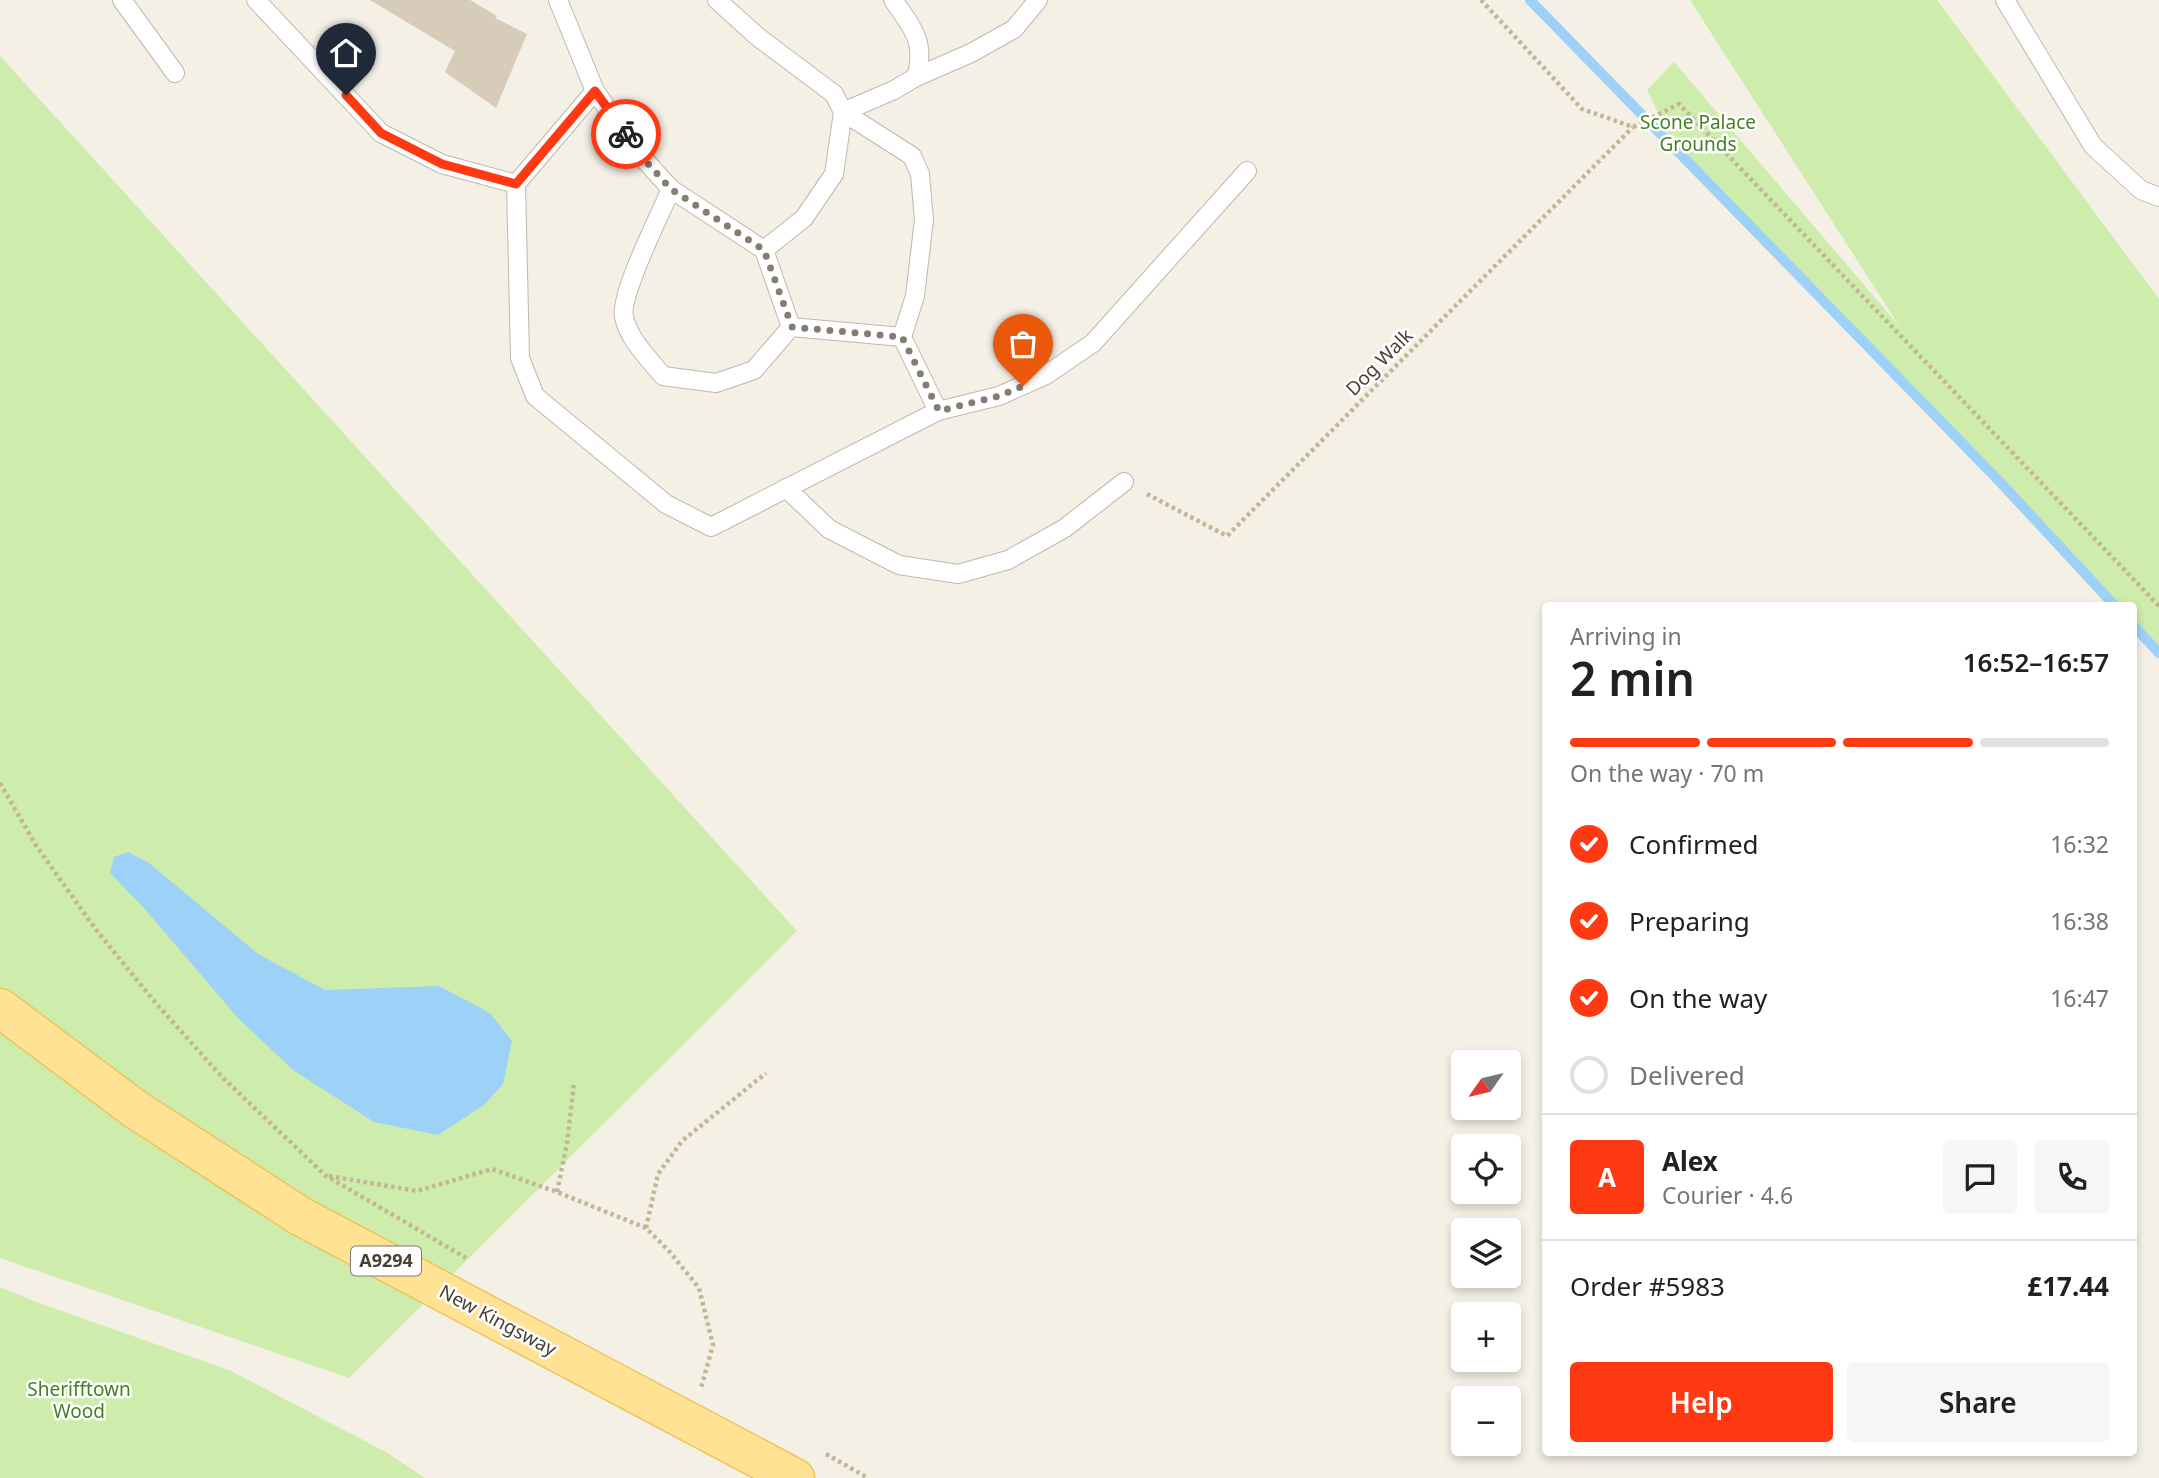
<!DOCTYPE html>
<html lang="en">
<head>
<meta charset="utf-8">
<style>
  body { margin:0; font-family:"Noto Sans",sans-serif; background:#f6f6f6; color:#202124; height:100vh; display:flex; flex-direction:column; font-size:26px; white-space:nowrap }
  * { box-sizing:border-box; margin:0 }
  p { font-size:23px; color:#757577 }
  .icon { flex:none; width:38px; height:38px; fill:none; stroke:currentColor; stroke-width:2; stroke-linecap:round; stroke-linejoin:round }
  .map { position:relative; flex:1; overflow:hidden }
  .side { position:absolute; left:1542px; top:602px; width:595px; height:854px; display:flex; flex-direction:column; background:#fff; border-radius:7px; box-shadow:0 4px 10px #0003 }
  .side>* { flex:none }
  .needle { width:46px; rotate:236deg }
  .fabs { position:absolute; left:1451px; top:1050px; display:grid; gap:14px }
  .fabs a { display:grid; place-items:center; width:70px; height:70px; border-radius:7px; background:#fff; box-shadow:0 4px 10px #0003; font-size:35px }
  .pin { position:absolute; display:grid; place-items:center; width:60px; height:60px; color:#fff; margin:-72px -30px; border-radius:50% 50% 50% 0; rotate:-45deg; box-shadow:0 0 7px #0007 }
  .pin .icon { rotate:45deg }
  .courier { position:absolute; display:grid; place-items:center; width:70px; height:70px; margin:-35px; border:5px solid #ff3912; border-radius:50%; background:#fff; color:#222; box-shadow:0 2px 9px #0007 }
  .overview em { font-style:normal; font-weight:600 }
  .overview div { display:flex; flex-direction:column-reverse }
  .overview { display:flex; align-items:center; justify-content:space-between; height:119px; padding:0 28px }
  h1 { font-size:46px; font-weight:600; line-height:52px }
  .bar { display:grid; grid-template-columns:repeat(4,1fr); gap:10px 7px; align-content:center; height:84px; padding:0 28px }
  .bar i { height:9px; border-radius:5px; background:#e0e0e0 }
  .bar .selected { background:#ff3912 }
  .bar p { grid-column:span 4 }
  .line { display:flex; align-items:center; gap:18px; padding:0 28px; border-top:2px solid #e0e0e0 }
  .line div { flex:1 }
  .round { display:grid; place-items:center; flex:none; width:74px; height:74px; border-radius:7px; background:#f6f6f6 }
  ol { padding:0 28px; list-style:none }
  li { display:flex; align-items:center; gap:21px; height:77px }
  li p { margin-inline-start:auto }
  li .icon { padding:7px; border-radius:50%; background:#ff3912; color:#fff; stroke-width:4 }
  li:last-child { color:#757577 }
  li i { width:38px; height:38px; border:4px solid #e0e0e0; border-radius:50% }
  .button { display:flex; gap:14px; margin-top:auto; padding:14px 28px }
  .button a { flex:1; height:80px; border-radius:7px; background:#ff3912; color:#fff; font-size:28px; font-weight:600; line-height:80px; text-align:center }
  .button a+a { background:#f6f6f6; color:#202124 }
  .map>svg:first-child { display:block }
  .green { fill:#ceecab }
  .water { fill:#9dd1f7 }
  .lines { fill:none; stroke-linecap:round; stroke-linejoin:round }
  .stream { stroke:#9dd1f7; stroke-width:10 }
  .building { fill:#d7ccba }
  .service-casing { stroke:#c1b8a7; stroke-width:20 }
  .primary-casing { stroke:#eec45a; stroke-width:41 }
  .path { stroke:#c4b597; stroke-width:4.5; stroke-dasharray:3.5 3.5; stroke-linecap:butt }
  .service { stroke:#fff; stroke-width:18 }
  .primary { stroke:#ffe294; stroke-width:38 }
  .done { stroke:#847e72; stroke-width:7; stroke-dasharray:0 12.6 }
  .route { stroke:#ff3912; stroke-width:9 }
  .labels { text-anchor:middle; stroke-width:5; stroke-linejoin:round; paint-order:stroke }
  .shield { fill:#fff; stroke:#7f7971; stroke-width:2 }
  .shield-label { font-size:18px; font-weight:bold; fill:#484034 }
  .park-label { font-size:19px; fill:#447f22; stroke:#fff }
  .street-label { font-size:19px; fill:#484034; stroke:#fff }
</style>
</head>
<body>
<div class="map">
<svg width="2159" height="1478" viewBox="0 0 2159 1478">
  <rect width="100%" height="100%" fill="#f4f0e6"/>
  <!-- green -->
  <g class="green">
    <path d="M1690,0h247l222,299v356l-26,-27v-22l-21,-1 -437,-457 -28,-58 27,-28 226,265z"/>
    <path d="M0,56l797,875 -448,447 -349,-120z"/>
    <path d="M0,1287l39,16 190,67 157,82 39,26h-425z"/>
  </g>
  <!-- water -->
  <path class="water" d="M128,852l21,11 109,91 67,36 114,-4 51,27 22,28 -9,43 -19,21 -46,30 -64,-13 -81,-52 -55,-52 -94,-110 -34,-35 4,-16z"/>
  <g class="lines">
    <!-- stream -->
    <g class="stream">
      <path d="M1530,0l470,482 115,124"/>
      <path d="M2133,625l26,28"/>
    </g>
  </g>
  <!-- building -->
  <path class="building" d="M370,0h100l27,16 -2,2 32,16 -31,74 -51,-36 10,-21z"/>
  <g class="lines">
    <defs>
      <g id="service">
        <path d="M122,0l53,73"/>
        <path d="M256,0l125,133 61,31 74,20"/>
        <path d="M558,0l37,91 -79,93 4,174 15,38 131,108 45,23 227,-116 61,-15 47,-21 47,-32 154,-172"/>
        <path d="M717,0l41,37 76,57 9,18 -9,62 -30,44 -40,32"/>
        <path d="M2005,0l88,146 48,44 18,7"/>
        <path d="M916,77l55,-24 43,-24 24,-29"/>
        <path d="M595,91l46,65 30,33 93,61 27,77 111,10 36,74"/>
        <path d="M843,112l69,44 8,18 4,46 -9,76 -13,41"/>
        <path d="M843,112l51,-22 22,-13c10,-35 -3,-49 -23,-77"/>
        <path d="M671,189c-10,24 -52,106 -47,128 5,23 25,42 39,59l53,7 38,-13 37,-43"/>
        <path d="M786,488l43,41 70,36 59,9 50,-14 57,-32 59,-46"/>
      </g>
      <path id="primary" d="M0,1008l135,101 165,107 495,262"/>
    </defs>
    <!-- service casing -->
    <use href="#service" class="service-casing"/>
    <!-- primary casing -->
    <use href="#primary" class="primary-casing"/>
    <!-- path -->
    <g class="path">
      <path d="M1481,0l101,109 51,18 46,-23 480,502"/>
      <path d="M1147,494l80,42 406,-409"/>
      <path d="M0,783l37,64 60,84 57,70 68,76 103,98 141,83"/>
      <path d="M329,1176l88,15 75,-22 65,23 89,36 23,23 30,37 14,57 -12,43"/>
      <path d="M557,1192l10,-49 7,-60"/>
      <path d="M646,1228l12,-54 24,-33 84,-68"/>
      <path d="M826,1454l42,24"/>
    </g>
    <!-- service -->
    <use href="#service" class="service"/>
    <!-- primary -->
    <use href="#primary" class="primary"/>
  </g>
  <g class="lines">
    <!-- done -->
    <path class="done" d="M626,134l15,22 30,33 93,61 28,77 110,10 37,74 60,-15 24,-10"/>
    <!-- route -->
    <path class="route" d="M346,95l35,38 61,31 74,20 79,-93 31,43"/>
  </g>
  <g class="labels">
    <!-- shield labels -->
    <rect class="shield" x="351" y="1246.5" width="70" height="29" rx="5"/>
    <g class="shield-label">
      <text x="386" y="1267">A9294</text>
    </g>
    <!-- park labels -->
    <g class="park-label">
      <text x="1698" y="129">Scone Palace<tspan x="1698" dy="22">Grounds</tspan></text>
      <text x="79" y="1396">Sherifftown<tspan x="79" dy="22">Wood</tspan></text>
    </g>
    <!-- street labels -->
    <g class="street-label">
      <text transform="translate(1379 362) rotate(-45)" y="7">Dog Walk</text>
      <text transform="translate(498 1320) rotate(28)" y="7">New Kingsway</text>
    </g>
  </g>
</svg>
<div class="fabs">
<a><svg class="needle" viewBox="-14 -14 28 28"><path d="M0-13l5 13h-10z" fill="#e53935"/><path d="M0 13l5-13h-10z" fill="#757577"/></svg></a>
<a><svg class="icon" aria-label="locate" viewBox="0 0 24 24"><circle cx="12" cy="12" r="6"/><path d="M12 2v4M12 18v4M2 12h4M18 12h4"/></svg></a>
<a><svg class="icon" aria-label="layers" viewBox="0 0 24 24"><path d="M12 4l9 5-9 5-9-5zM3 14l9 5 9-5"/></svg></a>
<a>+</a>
<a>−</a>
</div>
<div class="pin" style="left:1023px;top:386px;background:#ea580c"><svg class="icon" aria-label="bag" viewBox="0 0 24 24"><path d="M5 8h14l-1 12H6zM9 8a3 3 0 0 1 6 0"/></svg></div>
<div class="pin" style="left:346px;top:95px;background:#1f2937"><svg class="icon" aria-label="home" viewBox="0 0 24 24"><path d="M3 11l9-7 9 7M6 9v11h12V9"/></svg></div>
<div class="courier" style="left:626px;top:134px"><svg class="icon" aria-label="bike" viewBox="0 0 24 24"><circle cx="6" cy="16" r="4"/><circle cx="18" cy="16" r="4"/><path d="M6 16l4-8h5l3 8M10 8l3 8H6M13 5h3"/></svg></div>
<section class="side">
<div class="overview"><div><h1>2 min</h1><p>Arriving in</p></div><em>16:52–16:57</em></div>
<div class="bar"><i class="selected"></i><i class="selected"></i><i class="selected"></i><i></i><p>On the way · 70 m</p></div>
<ol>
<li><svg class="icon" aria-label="check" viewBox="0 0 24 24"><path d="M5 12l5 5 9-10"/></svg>Confirmed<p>16:32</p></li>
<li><svg class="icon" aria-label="check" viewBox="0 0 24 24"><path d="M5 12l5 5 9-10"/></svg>Preparing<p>16:38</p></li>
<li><svg class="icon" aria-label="check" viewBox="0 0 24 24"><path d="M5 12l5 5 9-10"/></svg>On the way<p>16:47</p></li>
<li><i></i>Delivered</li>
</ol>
<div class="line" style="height:126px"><b class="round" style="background:#ff3912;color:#fff">A</b><div><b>Alex</b><p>Courier · 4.6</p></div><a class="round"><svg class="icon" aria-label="chat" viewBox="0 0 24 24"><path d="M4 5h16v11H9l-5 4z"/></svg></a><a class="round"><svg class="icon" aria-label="phone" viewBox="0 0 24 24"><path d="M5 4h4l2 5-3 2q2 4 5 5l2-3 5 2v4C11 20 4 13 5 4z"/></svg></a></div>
<div class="line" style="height:91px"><div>Order #5983</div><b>£17.44</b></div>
<div class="button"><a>Help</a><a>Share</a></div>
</section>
</div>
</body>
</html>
